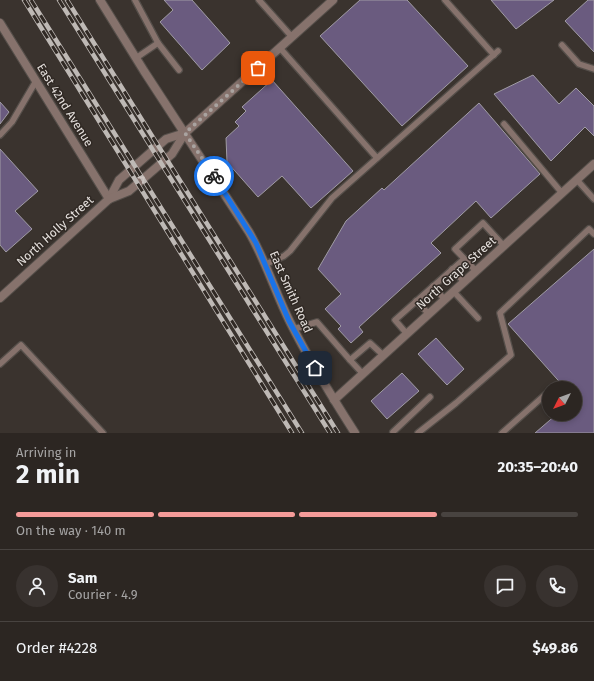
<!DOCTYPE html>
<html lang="en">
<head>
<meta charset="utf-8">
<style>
  body { margin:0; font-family:"Fira Sans",sans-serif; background:#38322f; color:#f1f3f6; height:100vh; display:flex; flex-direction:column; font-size:15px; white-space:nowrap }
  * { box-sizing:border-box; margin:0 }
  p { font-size:13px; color:#a6a5a5 }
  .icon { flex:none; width:22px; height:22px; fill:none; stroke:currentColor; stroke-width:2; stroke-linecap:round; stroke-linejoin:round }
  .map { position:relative; height:433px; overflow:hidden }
  .details { display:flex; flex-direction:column; background:#2c2622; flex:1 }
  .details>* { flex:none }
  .needle { width:26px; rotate:228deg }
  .controls { position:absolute; left:542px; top:381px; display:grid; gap:8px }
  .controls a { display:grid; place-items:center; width:40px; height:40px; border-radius:50%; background:#2c2622; box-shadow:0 2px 6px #0003,0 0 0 1px #484340; font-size:20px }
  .pin { position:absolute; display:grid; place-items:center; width:34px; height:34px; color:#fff; margin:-17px; border-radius:8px; box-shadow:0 2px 6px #0006 }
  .courier { position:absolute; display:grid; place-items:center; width:40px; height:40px; margin:-20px; border:3px solid #1a73e8; border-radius:50%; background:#fff; color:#222; box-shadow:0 1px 5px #0007 }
  .head em { font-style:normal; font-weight:700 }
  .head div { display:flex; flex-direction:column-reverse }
  .head { display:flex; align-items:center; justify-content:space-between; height:68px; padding:0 16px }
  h1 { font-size:26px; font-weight:700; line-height:30px }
  .bar { display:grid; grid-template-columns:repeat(4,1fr); gap:6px 4px; align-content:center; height:48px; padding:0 16px }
  .bar i { height:5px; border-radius:3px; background:#484340 }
  .bar .active { background:#f59b99 }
  .bar p { grid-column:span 4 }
  .line { display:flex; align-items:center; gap:10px; padding:0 16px; border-top:1px solid #484340 }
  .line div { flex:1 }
  .round { display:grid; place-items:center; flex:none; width:42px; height:42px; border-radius:21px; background:#38322f }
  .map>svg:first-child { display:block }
  .building { fill:#6a5b7f; stroke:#a09ca5 }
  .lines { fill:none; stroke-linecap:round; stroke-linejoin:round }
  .service-casing { stroke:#554f4a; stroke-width:8 }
  .minor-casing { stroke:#554f4a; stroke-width:10 }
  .tertiary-casing { stroke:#554f4a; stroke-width:10 }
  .service { stroke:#86726c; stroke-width:5.5 }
  .minor { stroke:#86726c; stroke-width:8 }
  .tertiary { stroke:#86726c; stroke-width:8 }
  .rail-casing { stroke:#beb9b5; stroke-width:4.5 }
  .rail { stroke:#302924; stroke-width:3; stroke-dasharray:9; stroke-linecap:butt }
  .oneway { stroke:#cdc4c1 }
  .done { stroke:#a9a3a0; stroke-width:4; stroke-dasharray:0 7.2 }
  .route { stroke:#1a73e8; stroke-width:5 }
  .labels { text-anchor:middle; stroke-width:3; stroke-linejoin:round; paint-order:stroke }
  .street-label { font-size:12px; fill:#e5e0dd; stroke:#302924 }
</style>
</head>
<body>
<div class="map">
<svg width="594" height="433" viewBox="0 0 594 433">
  <rect width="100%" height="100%" fill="#3a332e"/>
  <!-- building -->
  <g class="building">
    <path d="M164,0h28l38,43 -28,27 -42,-48 13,-12z"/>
    <path d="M360,0h47l61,66 -66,60 -82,-90z"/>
    <path d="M491,0h63l-38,29z"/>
    <path d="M588,0h6v52l-29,-31z"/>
    <path d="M533,75l26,29 17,-16 18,18v30l-9,-9 -34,34 -57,-67z"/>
    <path d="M272,80l81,91 -42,37 -29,-32 -24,21 -31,-35 -1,-24 13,-12 -4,-4 11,-11 -4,-4z"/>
    <path d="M0,102l9,10 -9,12z"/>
    <path d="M479,103l61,71 -49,44 -15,-17 -45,42 10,10 -82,74 4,5 -12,11 -13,-14 3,-3 -16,-17 16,-15 -23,-25 28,-48 36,-33 2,2z"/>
    <path d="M0,149l38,42 -23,20 17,18 -26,23 -6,-7z"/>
    <path d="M594,249v184h-59l22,-19h18v-26h-10l-57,-64z"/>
    <path d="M436,338l28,31 -17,16 -29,-31z"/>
    <path d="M402,373l17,18 -32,28 -16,-18z"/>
  </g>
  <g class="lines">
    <defs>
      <g id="service">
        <path d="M135,0l23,43 21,27"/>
        <path d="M259,0l33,37"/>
        <path d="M445,0l49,55"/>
        <path d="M562,45l17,19 15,5"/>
        <path d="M280,48l97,110"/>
        <path d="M136,58l22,-15"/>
        <path d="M504,124l58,69"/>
        <path d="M0,135l12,-13 24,-41"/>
        <path d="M577,180l17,19"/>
        <path d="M266,264l18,-8 6,-5 42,-53 166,-147"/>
        <path d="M452,269l12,13"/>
        <path d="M476,271l-21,-22 28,-26 21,23"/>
        <path d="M433,286l12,14"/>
        <path d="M454,292l24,26"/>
        <path d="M416,301l13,13"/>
        <path d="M294,329l23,-7 33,38"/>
        <path d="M407,334l-12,-14 69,-61"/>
        <path d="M0,364l21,-19 82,88"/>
        <path d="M363,374l-13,-14 20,-17 13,12"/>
        <path d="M393,432l37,-35"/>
        <path d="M418,433l38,-30 55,-48 -11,-42 89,-84 5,5"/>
        <path d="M502,433l44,-39"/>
      </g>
      <g id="minor">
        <path d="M0,23l109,176"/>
        <path d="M334,400l260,-236"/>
      </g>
      <g id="tertiary">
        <path d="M100,0l44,71 105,161c17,29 26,60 41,90 19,38 42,75 65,111"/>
        <path d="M109,199l10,-19 47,-41 19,-6"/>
        <path d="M0,298l109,-99 20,-8 43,-37 13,-21 148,-133"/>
      </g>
    </defs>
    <!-- service casing -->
    <use href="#service" class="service-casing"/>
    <!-- minor casing -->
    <use href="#minor" class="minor-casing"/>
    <!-- tertiary casing -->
    <use href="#tertiary" class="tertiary-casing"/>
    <!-- service -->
    <use href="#service" class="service"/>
    <!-- minor -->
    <use href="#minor" class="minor"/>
    <!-- tertiary -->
    <use href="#tertiary" class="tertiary"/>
    <defs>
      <g id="rail">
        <path d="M24,0l268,433"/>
        <path d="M31,0l271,433"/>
        <path d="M59,0l271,433"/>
        <path d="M67,0l271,433"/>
      </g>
    </defs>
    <!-- rail casing -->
    <use href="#rail" class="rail-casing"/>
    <!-- rail -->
    <use href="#rail" class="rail"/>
  </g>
  <!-- one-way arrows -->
  <defs><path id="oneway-chevron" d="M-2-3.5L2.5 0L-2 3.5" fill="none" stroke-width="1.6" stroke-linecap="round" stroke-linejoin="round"/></defs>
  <use class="oneway" href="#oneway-chevron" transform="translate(142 179) rotate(-41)"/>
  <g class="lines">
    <!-- done -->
    <path class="done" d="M214,176l-29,-43 73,-65"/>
    <!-- route -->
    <path class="route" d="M214,176l42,67 33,78 26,47"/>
  </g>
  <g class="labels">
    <!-- street labels -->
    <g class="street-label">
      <text transform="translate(65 105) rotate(58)" y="4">East 42nd Avenue</text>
      <text transform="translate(55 231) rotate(-42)" y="4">North Holly Street</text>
      <text transform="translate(456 273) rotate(-42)" y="4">North Grape Street</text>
      <text transform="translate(291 292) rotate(66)" y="4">East Smith Road</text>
    </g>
  </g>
</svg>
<div class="controls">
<a><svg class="needle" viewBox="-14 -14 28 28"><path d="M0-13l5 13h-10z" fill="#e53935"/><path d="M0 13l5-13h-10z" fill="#a6a5a5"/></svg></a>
</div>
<div class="pin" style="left:258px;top:68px;background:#ea580c"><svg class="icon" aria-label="bag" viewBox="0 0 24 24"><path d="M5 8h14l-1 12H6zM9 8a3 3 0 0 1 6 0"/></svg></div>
<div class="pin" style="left:315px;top:368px;background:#1f2937"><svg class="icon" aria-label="home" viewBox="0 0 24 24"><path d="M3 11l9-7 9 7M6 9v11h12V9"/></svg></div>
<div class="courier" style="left:214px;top:176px"><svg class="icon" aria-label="bike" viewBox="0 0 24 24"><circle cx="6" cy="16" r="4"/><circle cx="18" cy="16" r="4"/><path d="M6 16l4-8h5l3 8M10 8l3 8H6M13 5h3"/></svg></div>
</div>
<section class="details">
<div class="head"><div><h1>2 min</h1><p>Arriving in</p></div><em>20:35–20:40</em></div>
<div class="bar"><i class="active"></i><i class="active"></i><i class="active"></i><i></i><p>On the way · 140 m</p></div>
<div class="line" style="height:72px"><a class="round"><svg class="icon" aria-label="person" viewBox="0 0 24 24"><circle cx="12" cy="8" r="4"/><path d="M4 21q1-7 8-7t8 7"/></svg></a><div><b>Sam</b><p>Courier · 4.9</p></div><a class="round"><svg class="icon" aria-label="chat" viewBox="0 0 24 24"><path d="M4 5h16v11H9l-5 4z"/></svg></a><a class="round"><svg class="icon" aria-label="phone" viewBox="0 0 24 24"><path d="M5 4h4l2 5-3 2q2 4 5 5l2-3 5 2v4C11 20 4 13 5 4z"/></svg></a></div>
<div class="line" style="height:52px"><div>Order #4228</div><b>$49.86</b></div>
</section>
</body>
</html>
